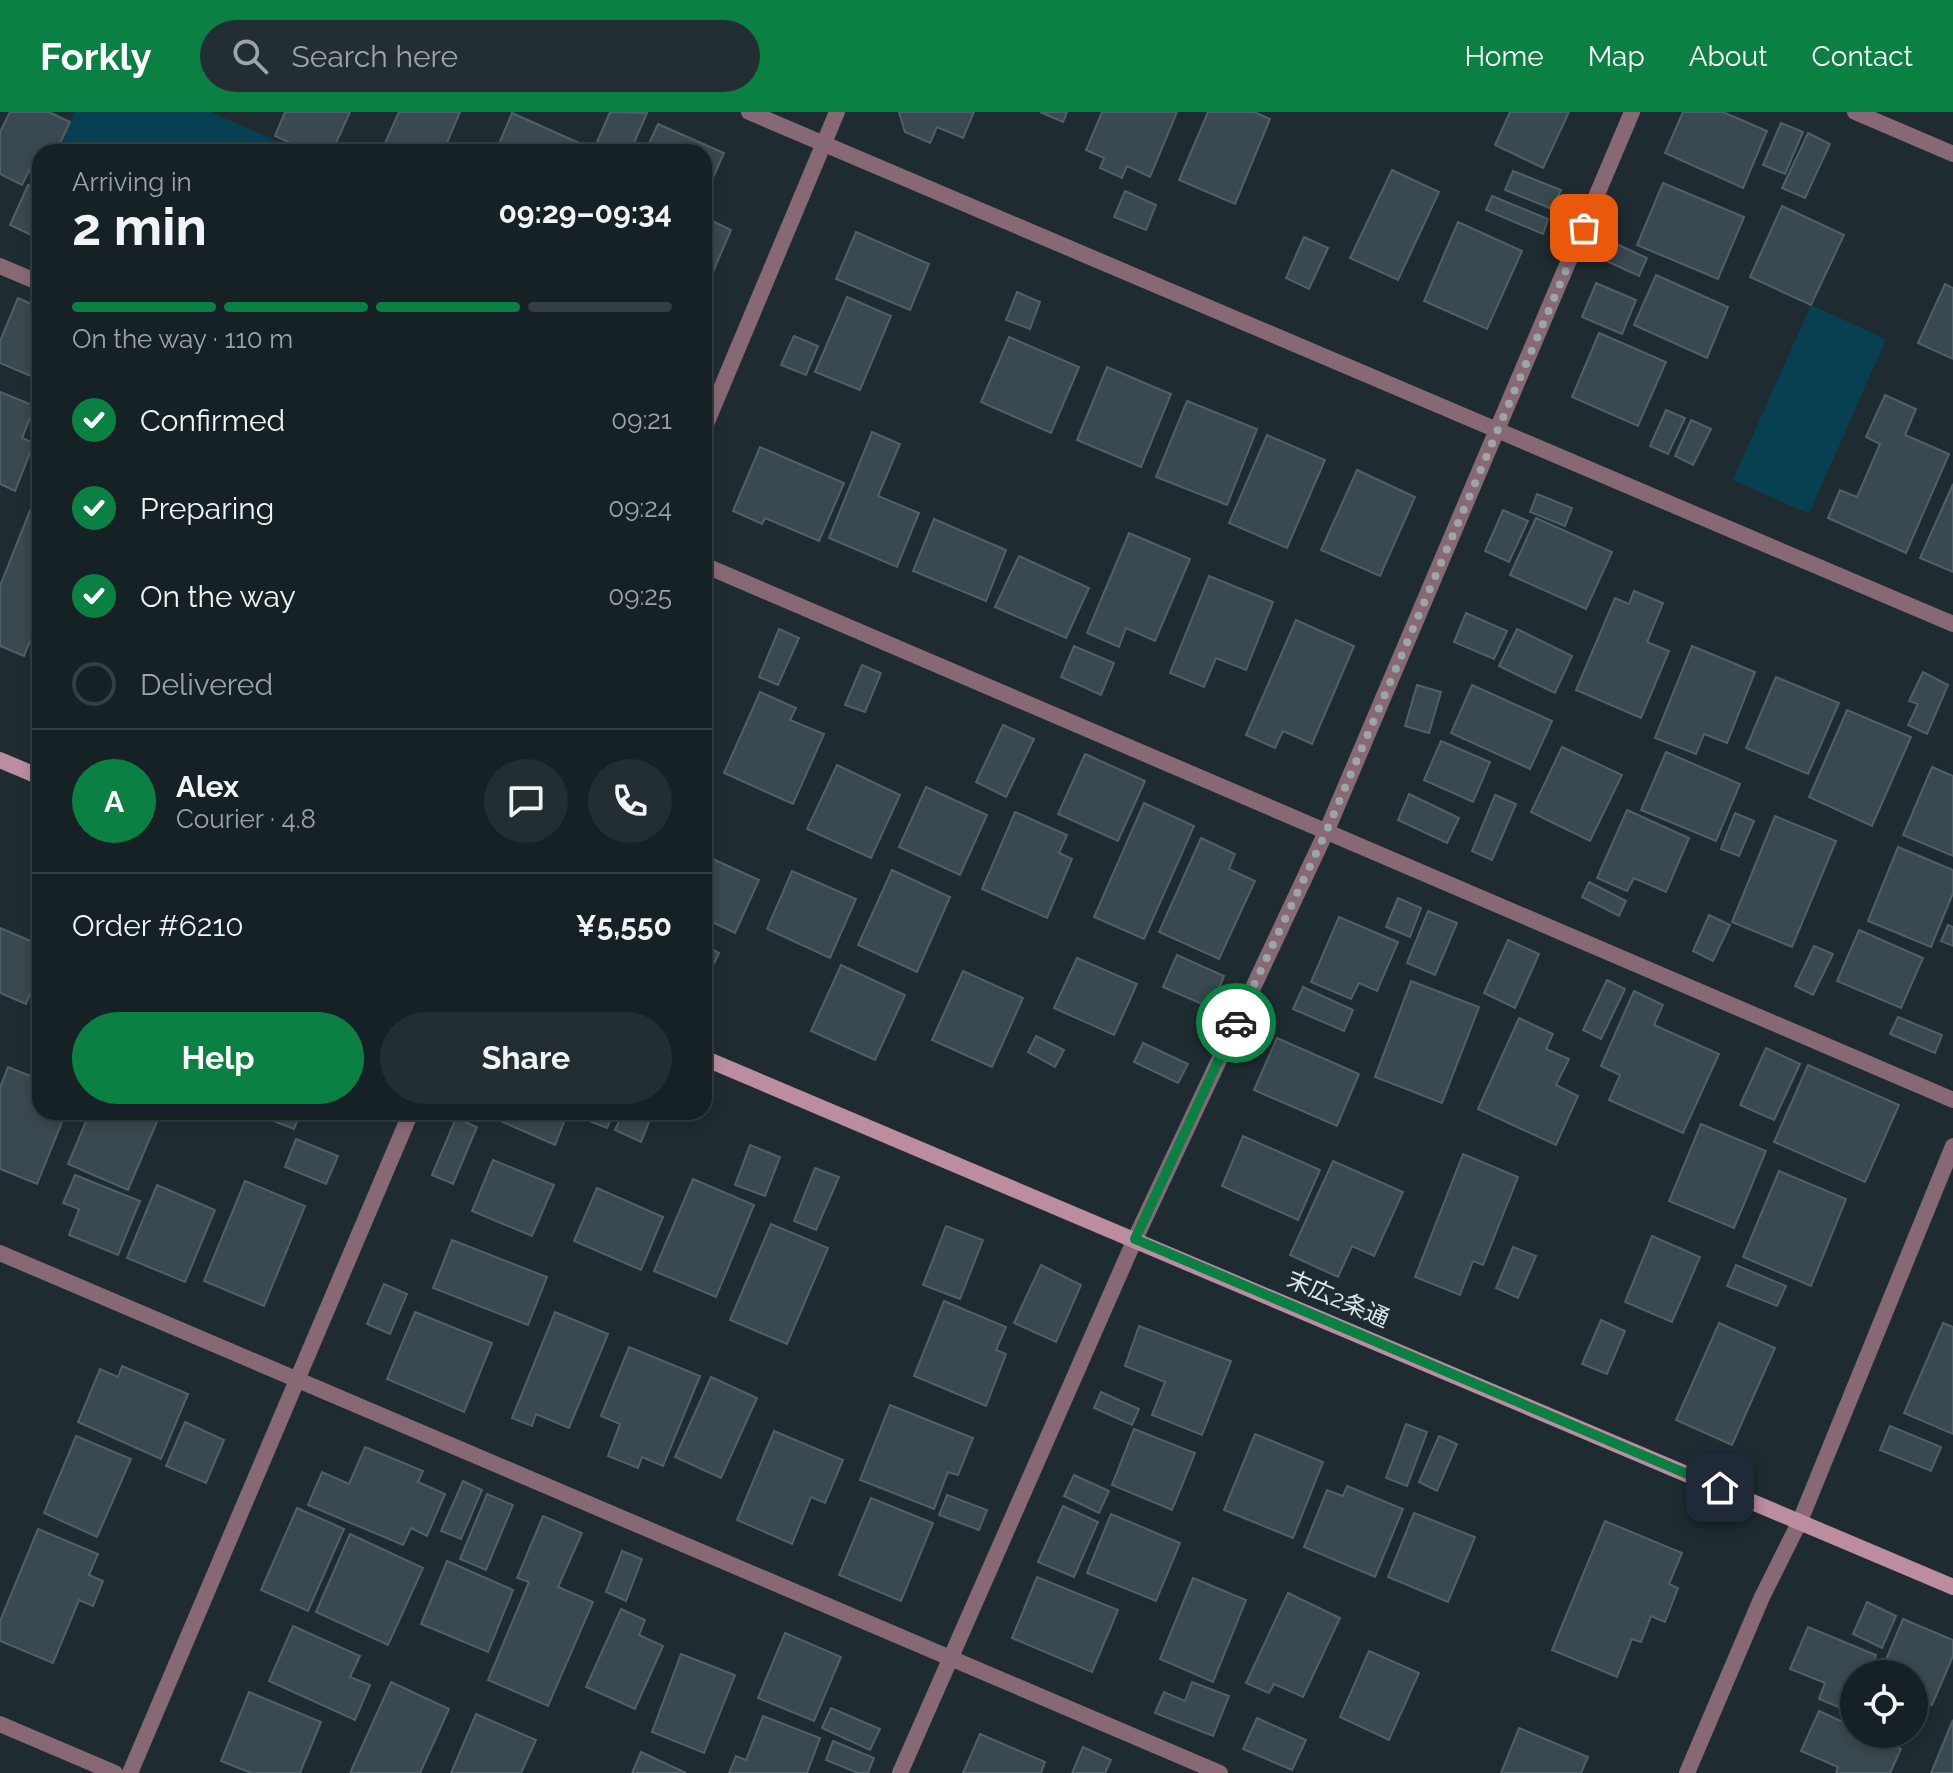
<!DOCTYPE html>
<html lang="en">
<head>
<meta charset="utf-8">
<style>
  body { margin:0; font-family:Raleway,"Noto Sans JP",sans-serif; background:#232e32; color:#f1f3f6; height:100vh; display:flex; flex-direction:column; font-size:30px; white-space:nowrap }
  * { box-sizing:border-box; margin:0 }
  p { font-size:26px; color:#9ea3a7 }
  .icon { flex:none; width:44px; height:44px; fill:none; stroke:currentColor; stroke-width:2; stroke-linecap:round; stroke-linejoin:round }
  .map { position:relative; flex:1; overflow:hidden }
  .panel { position:absolute; left:32px; top:32px; width:680px; height:976px; display:flex; flex-direction:column; background:#162125; border-radius:24px; box-shadow:0 4px 12px #0003,0 0 0 2px #353e42 }
  .panel>* { flex:none }
  .fabs { position:absolute; left:1840px; top:1548px; display:grid; gap:16px }
  .fabs a { display:grid; place-items:center; width:88px; height:88px; border-radius:50%; background:#162125; box-shadow:0 4px 12px #0003,0 0 0 2px #353e42; font-size:40px }
  .pin { position:absolute; display:grid; place-items:center; width:68px; height:68px; color:#fff; margin:-34px; border-radius:16px; box-shadow:0 4px 12px #0006 }
  .courier { position:absolute; display:grid; place-items:center; width:80px; height:80px; margin:-40px; border:6px solid #0b8043; border-radius:50%; background:#fff; color:#222; box-shadow:0 2px 10px #0007 }
  .headline em { font-style:normal; font-weight:700 }
  .headline div { display:flex; flex-direction:column-reverse }
  .headline { display:flex; align-items:center; justify-content:space-between; height:136px; padding:0 40px }
  h1 { font-size:52px; font-weight:700; line-height:60px }
  .bar { display:grid; grid-template-columns:repeat(4,1fr); gap:12px 8px; align-content:center; height:96px; padding:0 40px }
  .bar i { height:10px; border-radius:6px; background:#353e42 }
  .bar .active { background:#0b8043 }
  .bar p { grid-column:span 4 }
  .line { display:flex; align-items:center; gap:20px; padding:0 40px; border-top:2px solid #353e42 }
  .line div { flex:1 }
  .round { display:grid; place-items:center; flex:none; width:84px; height:84px; border-radius:42px; background:#232e32 }
  ol { padding:0 40px; list-style:none }
  li { display:flex; align-items:center; gap:24px; height:88px }
  li p { margin-inline-start:auto }
  li .icon { padding:8px; border-radius:50%; background:#0b8043; color:#fff; stroke-width:4 }
  li:last-child { color:#9ea3a7 }
  li i { width:44px; height:44px; border:4px solid #353e42; border-radius:50% }
  .cta { display:flex; gap:16px; margin-top:auto; padding:16px 40px }
  .cta a { flex:1; height:92px; border-radius:48px; background:#0b8043; color:#fff; font-size:32px; font-weight:700; line-height:92px; text-align:center }
  .cta a+a { background:#232e32; color:#f1f3f6 }
  header { display:flex; align-items:center; gap:48px; box-sizing:border-box; height:112px; padding:0 40px; background:#0b8043; color:#fff }
  header strong { font-size:38px }
  nav { display:flex; gap:44px; margin-inline-start:auto; font-size:28px }
  .search { width:560px; height:72px; background:#232e32; display:flex; align-items:center; gap:20px; box-sizing:border-box; padding:0 28px; border-radius:44px; color:#9ea3a7; font-size:30px }
  .map>svg:first-child { display:block }
  .green { fill:#064051 }
  .building { fill:#3a494f; stroke:#506066; stroke-width:2 }
  .lines { fill:none; stroke-linecap:round; stroke-linejoin:round }
  .street { stroke:#876975; stroke-width:16 }
  .secondary { stroke:#bc8ca0; stroke-width:16 }
  .done { stroke:#9ba6a9; stroke-width:8; stroke-dasharray:0 14.4 }
  .route { stroke:#0b8043; stroke-width:10 }
  .labels { text-anchor:middle; stroke-width:8; stroke-linejoin:round; paint-order:stroke }
  .street-label { font-size:24px; fill:#dee7ea; stroke:#1e2c31 }
</style>
</head>
<body>
<header>
<strong>Forkly</strong>
<div class="search"><svg class="icon" aria-label="search" viewBox="0 0 24 24"><circle cx="10" cy="10" r="6"/><path d="M15 15l6 6"/></svg>Search here</div>
<nav><a>Home</a><a>Map</a><a>About</a><a>Contact</a></nav>
</header>
<div class="map">
<svg width="1953" height="1661" viewBox="0 0 1953 1661">
  <rect width="100%" height="100%" fill="#1e2c31"/>
  <!-- green -->
  <g class="green">
    <path d="M75,0h135l93,40h-244z"/>
    <path d="M1811,193l75,34 -77,175 -76,-34z"/>
  </g>
  <!-- building -->
  <g class="building">
    <path d="M10,0h39l21,10 -13,28 4,2h-21v22l-10,-5 -8,16 -22,-11v-42z"/>
    <path d="M285,0h65l-18,40h-22l-35,-16z"/>
    <path d="M399,0h61l-17,40h-62z"/>
    <path d="M610,0l37,1 -17,39 -33,-10z"/>
    <path d="M899,0h75l-11,26 -26,-11 -7,16 -25,-11z"/>
    <path d="M1040,0h27l-4,10z"/>
    <path d="M1102,0h75l-27,65 -23,-11 -5,12 -22,-10 4,-10 -18,-8z"/>
    <path d="M1208,0h46l16,7 -35,85 -56,-24z"/>
    <path d="M1510,0h59l-26,56 -48,-23z"/>
    <path d="M1683,0h40l44,19 -24,57 -78,-35z"/>
    <path d="M512,1l74,33 -3,6 -87,-1z"/>
    <path d="M1781,11l22,9 -18,42 -22,-9z"/>
    <path d="M658,12l66,29 -20,45v-46h-59z"/>
    <path d="M1808,21l22,11 -25,54 -23,-10z"/>
    <path d="M1392,58l47,22 -41,88 -48,-22z"/>
    <path d="M1513,59l48,19 -9,19 -47,-19z"/>
    <path d="M1663,71l81,34 -26,62 -81,-34z"/>
    <path d="M28,73l12,6v23l-9,21 -21,-10z"/>
    <path d="M1125,79l31,14 -10,25 -32,-13z"/>
    <path d="M1492,84l56,23 -5,15 -57,-24z"/>
    <path d="M1782,94l62,29 -33,70 -61,-28z"/>
    <path d="M704,105l27,13 -25,58 -2,-1z"/>
    <path d="M1458,110l64,29 -35,78 -63,-28z"/>
    <path d="M856,120l73,32 -19,46 -74,-31z"/>
    <path d="M1304,125l24,11 -19,41 -23,-11z"/>
    <path d="M1610,129l37,17 -8,18 -37,-17z"/>
    <path d="M1656,163l72,32 -21,51 -73,-33z"/>
    <path d="M1596,171l40,17 -14,34 -40,-17z"/>
    <path d="M1945,172l8,4v71l-35,-16z"/>
    <path d="M1017,180l23,10 -10,27 -24,-9z"/>
    <path d="M847,185l44,19 -31,74 -45,-18z"/>
    <path d="M18,186l22,10v72l-40,-17v-22z"/>
    <path d="M1599,221l67,29 -28,64 -66,-29z"/>
    <path d="M794,224l24,10 -12,29 -25,-10z"/>
    <path d="M1009,225l70,30 -28,66 -70,-31z"/>
    <path d="M1107,255l64,27 -30,73 -64,-27z"/>
    <path d="M0,280l35,14 -13,32 12,5 -19,48 -15,-7z"/>
    <path d="M1885,283l31,14 -11,26 44,19 -43,99 -78,-35 12,-28 17,7 23,-53 -14,-7z"/>
    <path d="M1187,289l70,28 -30,76 -71,-28z"/>
    <path d="M1666,298l19,8 -17,36 -18,-8z"/>
    <path d="M1691,308l20,9 -18,36 -18,-9z"/>
    <path d="M872,320l28,12 -22,52 41,17 -22,54 -68,-29z"/>
    <path d="M1267,323l58,25 -38,88 -58,-25z"/>
    <path d="M760,335l84,36 -25,58 -54,-23 -3,6 -29,-13z"/>
    <path d="M1357,358l58,27 -35,79 -59,-26z"/>
    <path d="M1953,372v88l-33,-14z"/>
    <path d="M1537,382l35,14 -7,18 -35,-14z"/>
    <path d="M31,396l9,4v105l-16,39 -24,-10v-60z"/>
    <path d="M1503,398l25,11 -19,41 -24,-11z"/>
    <path d="M1536,406l76,34 -26,57 -76,-34z"/>
    <path d="M934,407l72,31 -20,51 -73,-30z"/>
    <path d="M1129,421l61,26 -35,82 -29,-13 -7,19 -32,-14z"/>
    <path d="M1019,444l70,32 -23,50 -71,-31z"/>
    <path d="M1209,464l64,26 -27,68 -30,-12 -12,29 -34,-14z"/>
    <path d="M1634,479l29,12 -16,39 22,9 -28,67 -65,-28 39,-92 14,6z"/>
    <path d="M1466,501l41,18 -13,28 -40,-17z"/>
    <path d="M1296,508l58,26 -42,98 -29,-13 -8,17 -29,-13z"/>
    <path d="M779,517l20,9 -21,47 -19,-8z"/>
    <path d="M1517,517l55,27 -17,37 -56,-27z"/>
    <path d="M1074,534l40,17 -13,32 -40,-18z"/>
    <path d="M1692,534l63,26 -28,71 -23,-9 -8,20 -41,-16z"/>
    <path d="M862,553l19,8 -16,39 -20,-7z"/>
    <path d="M1923,560l25,13 -21,49 -19,-9 10,-21 -9,-3z"/>
    <path d="M1776,565l63,26 -31,71 -62,-26z"/>
    <path d="M1417,573l24,7 -12,41 -24,-7z"/>
    <path d="M1472,573l80,36 -22,48 -79,-36z"/>
    <path d="M760,580l36,16 -6,12 34,14 -31,70 -69,-31z"/>
    <path d="M1847,598l64,27 -39,89 -63,-29z"/>
    <path d="M1003,613l31,14 -28,58 -30,-15z"/>
    <path d="M1441,629l49,21 -17,40 -49,-22z"/>
    <path d="M1562,635l60,28 -32,66 -59,-29z"/>
    <path d="M1666,640l74,32 -24,57 -75,-31z"/>
    <path d="M1085,642l60,27 -27,60 -60,-27z"/>
    <path d="M837,653l63,30 -29,63 -64,-29z"/>
    <path d="M1932,655l21,9v80l-50,-21z"/>
    <path d="M926,675l61,28 -27,60 -61,-28z"/>
    <path d="M1409,682l50,24 -12,25 -49,-23z"/>
    <path d="M1495,683l21,9 -24,56 -20,-9z"/>
    <path d="M1144,691l50,23 -50,113 -50,-22z"/>
    <path d="M1627,698l62,28 -23,54 -32,-14 -7,13 -30,-13z"/>
    <path d="M1015,700l52,23 -8,18 13,6 -25,59 -65,-29z"/>
    <path d="M1735,701l19,8 -15,35 -18,-7z"/>
    <path d="M1775,704l61,25 -44,106 -60,-25z"/>
    <path d="M1201,726l34,16 -6,15 26,12 -36,78 -60,-27z"/>
    <path d="M1898,735l55,23v23l-22,54 -63,-26z"/>
    <path d="M704,743l55,25 -24,53 -31,-15z"/>
    <path d="M892,758l58,27 -33,75 -59,-27z"/>
    <path d="M792,759l64,28 -26,59 -63,-29z"/>
    <path d="M1589,770l37,19 -7,15 -37,-19z"/>
    <path d="M1398,786l23,10 -11,29 -24,-10z"/>
    <path d="M1428,799l29,12 -22,52 -28,-12z"/>
    <path d="M1709,803l21,10 -17,36 -20,-10z"/>
    <path d="M1339,805l59,25 -21,49 -18,-8 -8,16 -40,-17z"/>
    <path d="M1948,813l5,2v19l-12,-5z"/>
    <path d="M0,816l40,17v25l-14,34 -26,-11z"/>
    <path d="M1859,818l64,28 -22,50 -64,-27z"/>
    <path d="M1508,828l31,14 -24,54 -31,-15z"/>
    <path d="M704,833l15,8 -15,31z"/>
    <path d="M1814,834l19,8 -20,41 -18,-9z"/>
    <path d="M1177,843l47,21 -13,32 -48,-21z"/>
    <path d="M1077,846l60,26 -23,51 -60,-27z"/>
    <path d="M841,853l64,30 -30,65 -64,-29z"/>
    <path d="M963,859l60,27 -31,69 -60,-27z"/>
    <path d="M1607,868l18,9 -24,50 -18,-9z"/>
    <path d="M1411,869l68,26 -37,96 -67,-26z"/>
    <path d="M1303,875l50,23 -9,21 -51,-22z"/>
    <path d="M1634,879l29,14 -9,20 65,29 -36,79 -74,-33 11,-25 -19,-9z"/>
    <path d="M1898,905l44,18 -7,18 -45,-19z"/>
    <path d="M1519,906l34,16 -7,15 23,10 -13,26 22,11 -22,49 -78,-36z"/>
    <path d="M1036,924l28,14 -9,17 -27,-15z"/>
    <path d="M1277,926l82,36 -22,52 -83,-36z"/>
    <path d="M1143,931l45,21 -10,19 -44,-21z"/>
    <path d="M1766,936l34,16 -26,56 -34,-15z"/>
    <path d="M1808,953l91,40 -34,77 -91,-40z"/>
    <path d="M8,955l32,13v32h26l-29,72 -37,-15v-81z"/>
    <path d="M90,1000h71l-33,78 -60,-26z"/>
    <path d="M250,1000h51l-7,17z"/>
    <path d="M480,1000h88l-13,33z"/>
    <path d="M593,1000h21l-7,16 -18,-7z"/>
    <path d="M623,1000h30l-12,30 -26,-12z"/>
    <path d="M456,1006l21,9 -24,57 -21,-9z"/>
    <path d="M1701,1012l65,27 -32,77 -65,-27z"/>
    <path d="M1243,1024l77,34 -22,50 -76,-34z"/>
    <path d="M296,1027l42,17 -12,28 -41,-17z"/>
    <path d="M750,1033l30,12 -15,39 -30,-11z"/>
    <path d="M1463,1042l55,23 -35,88 -10,-4 -13,34 -45,-18z"/>
    <path d="M493,1048l61,25 -22,51 -60,-25z"/>
    <path d="M1333,1049l70,31 -29,64 -22,-10 -14,31 -48,-22z"/>
    <path d="M815,1056l24,9 -23,53 -22,-9z"/>
    <path d="M1779,1059l67,28 -35,87 -68,-29z"/>
    <path d="M75,1063l65,26 -22,54 -49,-20 10,-26 -16,-6z"/>
    <path d="M693,1067l61,26 -38,92 -62,-26z"/>
    <path d="M245,1069l60,25 -41,100 -60,-25z"/>
    <path d="M157,1073l58,25 -30,72 -58,-24z"/>
    <path d="M597,1076l66,29 -22,53 -67,-29z"/>
    <path d="M771,1112l57,24 -41,96 -57,-24z"/>
    <path d="M946,1114l37,14 -23,59 -37,-14z"/>
    <path d="M1652,1124l48,21 -28,65 -47,-20z"/>
    <path d="M452,1128l95,37 -19,48 -95,-37z"/>
    <path d="M1513,1135l23,9 -18,42 -22,-10z"/>
    <path d="M1041,1153l40,20 -25,57 -42,-19z"/>
    <path d="M1736,1153l50,21 -9,20 -50,-20z"/>
    <path d="M384,1172l23,10 -17,40 -23,-10z"/>
    <path d="M944,1189l62,26 -10,23 10,4 -20,52 -72,-30z"/>
    <path d="M415,1200l77,31 -28,69 -77,-33z"/>
    <path d="M555,1200l53,22 -39,94 -33,-14 -4,12 -20,-8z"/>
    <path d="M1601,1208l24,11 -18,43 -25,-10z"/>
    <path d="M1719,1211l56,25 -43,97 -56,-25z"/>
    <path d="M1943,1211l10,4v107l-49,-21z"/>
    <path d="M1139,1214l92,35 -29,74 -50,-20 13,-33 -40,-16z"/>
    <path d="M629,1235l71,29 -37,90 -21,-9 -4,11 -30,-12 12,-32 -19,-8z"/>
    <path d="M122,1254l66,28 -27,65 -83,-37 22,-53 18,8z"/>
    <path d="M711,1265l46,21 -36,80 -46,-21z"/>
    <path d="M1101,1280l38,17 -7,16 -38,-17z"/>
    <path d="M890,1293l83,33 -15,37 -10,-3 -14,37 -74,-29z"/>
    <path d="M185,1310l39,18 -18,43 -40,-17z"/>
    <path d="M1406,1312l21,8 -20,54 -21,-8z"/>
    <path d="M1890,1314l51,21 -10,24 -51,-21z"/>
    <path d="M1134,1317l61,24 -23,57 -60,-25z"/>
    <path d="M774,1319l69,29 -18,43 -14,-6 -19,47 -55,-24z"/>
    <path d="M1255,1322l68,28 -30,76 -69,-28z"/>
    <path d="M76,1324l55,23 -34,78 -53,-24z"/>
    <path d="M1439,1324l18,8 -20,47 -18,-9z"/>
    <path d="M365,1335l58,24 -5,11 27,12 -18,42 -16,-8 -8,17 -95,-40 14,-33 27,12z"/>
    <path d="M1074,1363l35,16 -10,22 -35,-17z"/>
    <path d="M463,1369l19,9 -21,49 -20,-8z"/>
    <path d="M1347,1374l56,23 -28,68 -71,-30 23,-57 16,6z"/>
    <path d="M487,1382l26,11 -27,65 -26,-11z"/>
    <path d="M947,1383l40,15 -8,20 -40,-15z"/>
    <path d="M871,1386l62,25 -32,78 -62,-26z"/>
    <path d="M1063,1394l35,16 -24,55 -36,-15z"/>
    <path d="M297,1396l47,21 -36,82 -47,-21z"/>
    <path d="M1414,1401l61,24 -27,65 -60,-25z"/>
    <path d="M1111,1402l69,29 -24,58 -69,-28z"/>
    <path d="M543,1404l39,17 -24,54 35,15 -45,104 -60,-26 41,-98 -12,-4z"/>
    <path d="M1605,1409l77,32 -13,31 9,4 -13,34 -14,-6 -10,26 -9,-3 -15,38 -65,-27z"/>
    <path d="M38,1417l60,25 -9,21 14,6 -10,25 -14,-6 -26,63 -53,-22v-20z"/>
    <path d="M350,1422l73,34 -35,77 -72,-33z"/>
    <path d="M622,1439l20,8 -16,42 -20,-9z"/>
    <path d="M447,1449l66,29 -25,62 -67,-28z"/>
    <path d="M1037,1465l81,33 -26,62 -80,-34z"/>
    <path d="M1193,1466l53,22 -33,82 -53,-23z"/>
    <path d="M1288,1481l52,25 -37,79 -29,-13 -5,9 -23,-10z"/>
    <path d="M1867,1490l29,14 -14,32 -29,-14z"/>
    <path d="M621,1497l24,11 -6,15 24,11 -28,63 -49,-22z"/>
    <path d="M1903,1507l50,21v16l-21,49 -18,-7v-24h-34z"/>
    <path d="M293,1514l67,30 -10,21 20,8 -15,35 -86,-39z"/>
    <path d="M1808,1515l68,28 -7,19h-15v22l-7,-3 -6,15 -22,-9 6,-16 -35,-14z"/>
    <path d="M785,1521l56,24 -27,64 -56,-23z"/>
    <path d="M1369,1539l50,22 -30,67 -49,-23z"/>
    <path d="M681,1542l54,21 -31,78 -52,-21z"/>
    <path d="M391,1570l58,27 -29,64h-70z"/>
    <path d="M1192,1570l37,14 -16,40 -58,-23 9,-21 21,9z"/>
    <path d="M249,1580l72,30 -21,51h-49l-30,-12z"/>
    <path d="M831,1596l49,21 -10,21 -48,-22z"/>
    <path d="M1819,1599l35,16v7h15l32,15 -11,24h-54l2,-6 -37,-16z"/>
    <path d="M476,1602l60,26 -15,33h-70z"/>
    <path d="M763,1604l57,22 -13,35h-78l7,-17 10,4z"/>
    <path d="M1257,1606l49,22 -14,30 -49,-21z"/>
    <path d="M1953,1608v53h-22z"/>
    <path d="M1519,1616l69,29 -7,16h-80z"/>
    <path d="M980,1622l65,28 -4,11h-78z"/>
    <path d="M833,1629l41,17 -6,15h-10l-32,-13z"/>
    <path d="M1083,1635l28,13 -6,13h-33z"/>
    <path d="M641,1640l45,21h-54z"/>
  </g>
  <g class="lines">
    <!-- street -->
    <g class="street">
      <path d="M749,0l1204,512"/>
      <path d="M1855,0l98,42"/>
      <path d="M0,154l40,17"/>
      <path d="M704,317l133,-317"/>
      <path d="M704,453l1249,535"/>
      <path d="M0,1141l1220,520"/>
      <path d="M0,1612l115,49"/>
      <path d="M130,1661l281,-661"/>
      <path d="M900,1661l235,-534 192,-409 305,-718"/>
      <path d="M1687,1661l75,-176 38,-76 153,-375"/>
    </g>
    <!-- secondary -->
    <g class="secondary">
      <path d="M0,648l40,17"/>
      <path d="M704,946l1249,529"/>
    </g>
  </g>
  <g class="lines">
    <!-- done -->
    <path class="done" d="M1236,911l91,-193 257,-602"/>
    <!-- route -->
    <path class="route" d="M1236,911l-101,216 585,249"/>
  </g>
  <g class="labels">
    <!-- street labels -->
    <g class="street-label">
      <text transform="translate(1338 1187) rotate(23)" y="8">末広2条通</text>
    </g>
  </g>
</svg>
<div class="fabs">
<a><svg class="icon" aria-label="locate" viewBox="0 0 24 24"><circle cx="12" cy="12" r="6"/><path d="M12 2v4M12 18v4M2 12h4M18 12h4"/></svg></a>
</div>
<div class="pin" style="left:1584px;top:116px;background:#ea580c"><svg class="icon" aria-label="bag" viewBox="0 0 24 24"><path d="M5 8h14l-1 12H6zM9 8a3 3 0 0 1 6 0"/></svg></div>
<div class="pin" style="left:1720px;top:1376px;background:#1f2937"><svg class="icon" aria-label="home" viewBox="0 0 24 24"><path d="M3 11l9-7 9 7M6 9v11h12V9"/></svg></div>
<div class="courier" style="left:1236px;top:911px"><svg class="icon" aria-label="car" viewBox="0 0 24 24"><path d="M5 17H2v-5l4-1 3-4h7l3 4 3 1v5h-3M9 17h6M6 11h13"/><circle cx="7" cy="17" r="2"/><circle cx="17" cy="17" r="2"/></svg></div>
<section class="panel">
<div class="headline"><div><h1>2 min</h1><p>Arriving in</p></div><em>09:29–09:34</em></div>
<div class="bar"><i class="active"></i><i class="active"></i><i class="active"></i><i></i><p>On the way · 110 m</p></div>
<ol>
<li><svg class="icon" aria-label="check" viewBox="0 0 24 24"><path d="M5 12l5 5 9-10"/></svg>Confirmed<p>09:21</p></li>
<li><svg class="icon" aria-label="check" viewBox="0 0 24 24"><path d="M5 12l5 5 9-10"/></svg>Preparing<p>09:24</p></li>
<li><svg class="icon" aria-label="check" viewBox="0 0 24 24"><path d="M5 12l5 5 9-10"/></svg>On the way<p>09:25</p></li>
<li><i></i>Delivered</li>
</ol>
<div class="line" style="height:144px"><b class="round" style="background:#0b8043;color:#fff">A</b><div><b>Alex</b><p>Courier · 4.8</p></div><a class="round"><svg class="icon" aria-label="chat" viewBox="0 0 24 24"><path d="M4 5h16v11H9l-5 4z"/></svg></a><a class="round"><svg class="icon" aria-label="phone" viewBox="0 0 24 24"><path d="M5 4h4l2 5-3 2q2 4 5 5l2-3 5 2v4C11 20 4 13 5 4z"/></svg></a></div>
<div class="line" style="height:104px"><div>Order #6210</div><b>¥5,550</b></div>
<div class="cta"><a>Help</a><a>Share</a></div>
</section>
</div>
</body>
</html>
